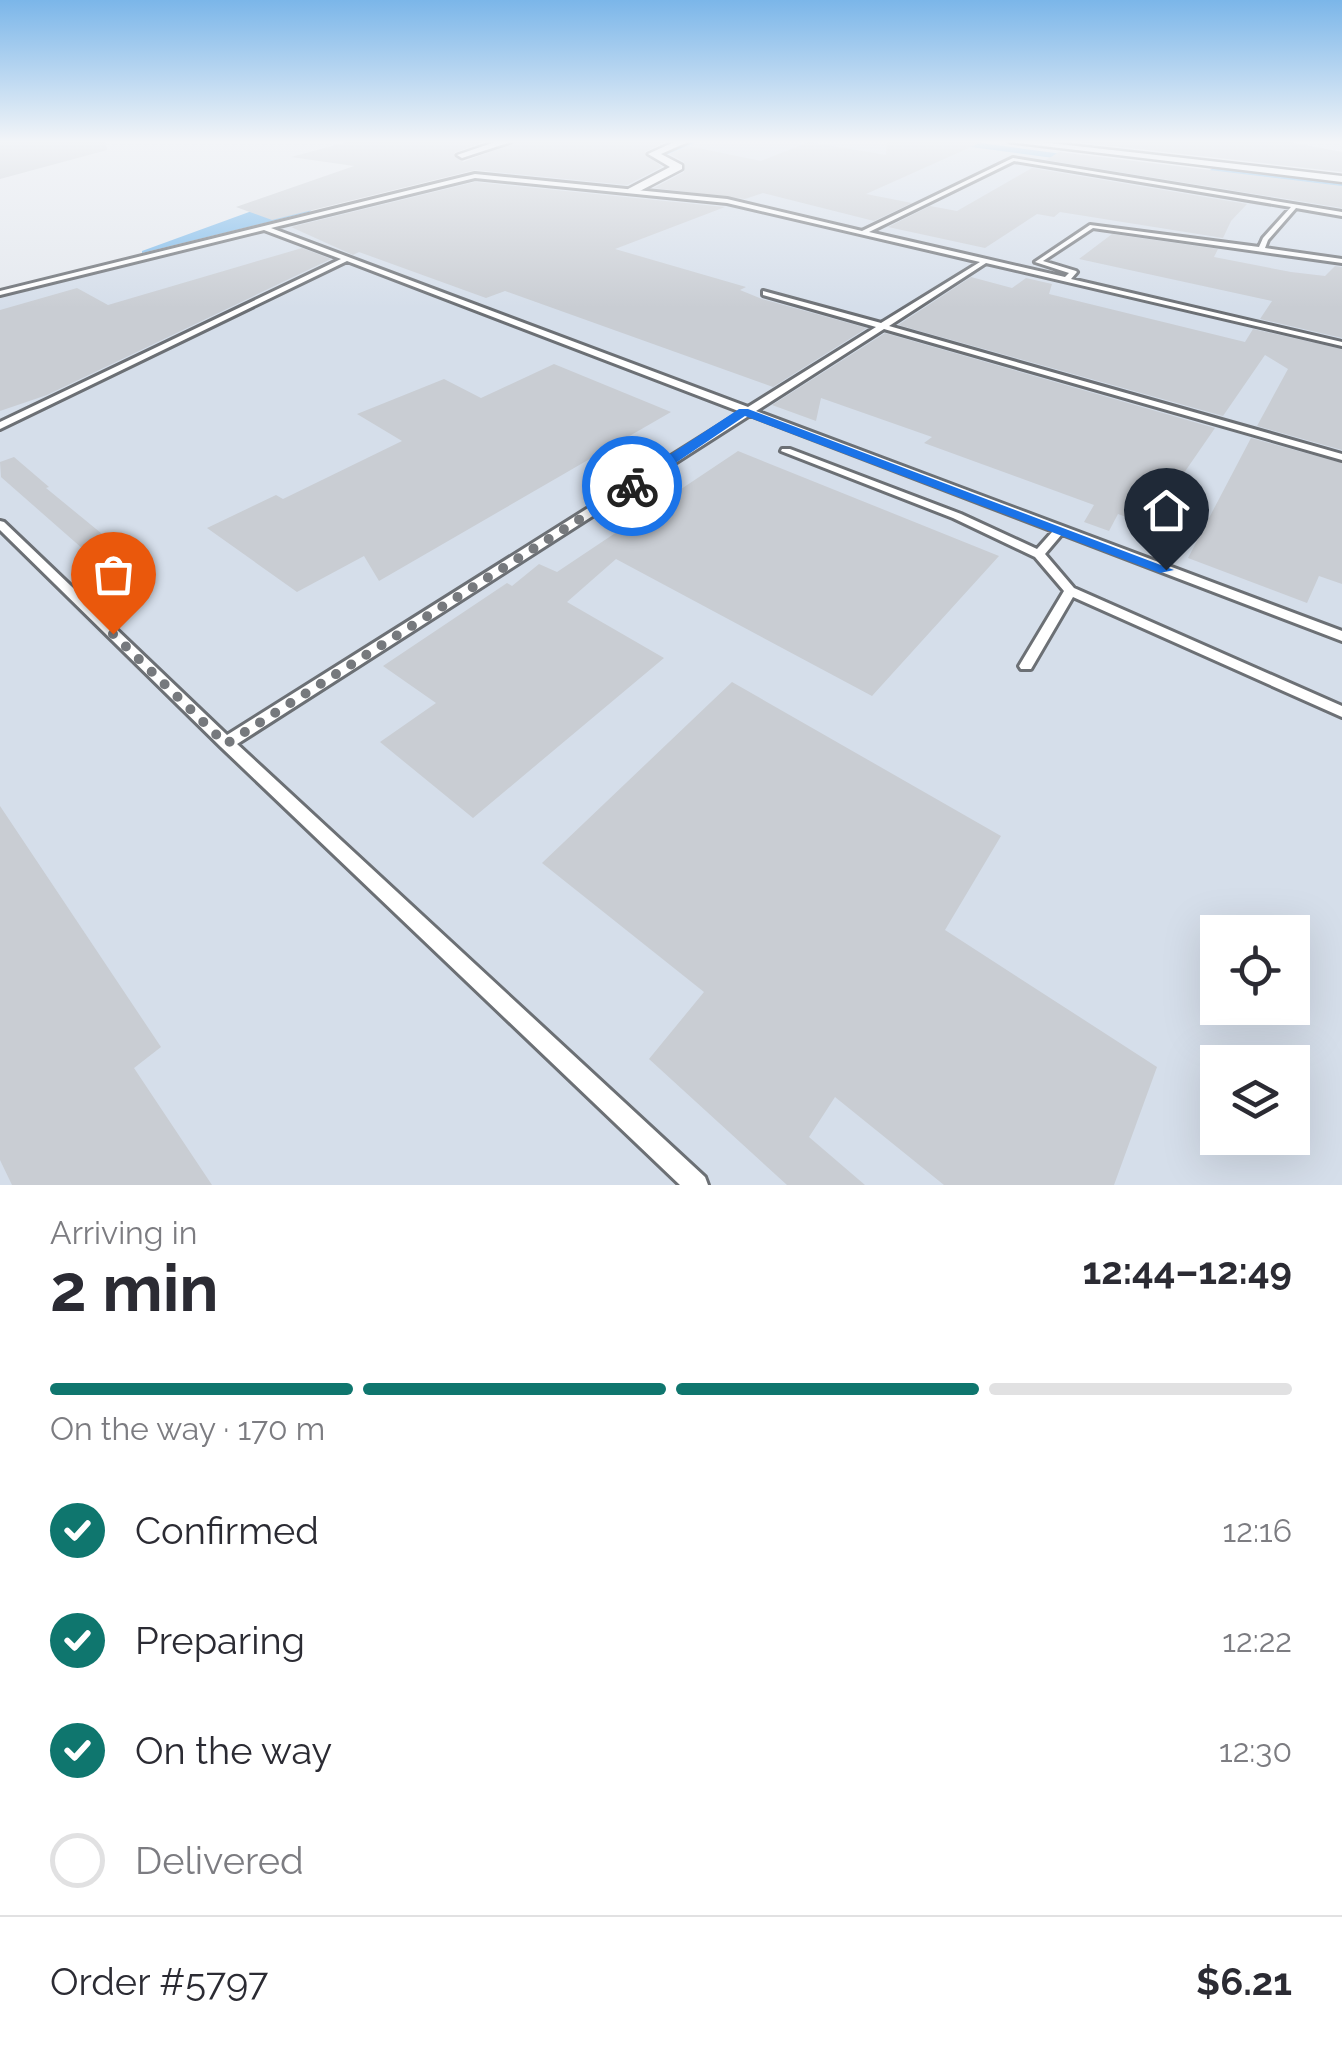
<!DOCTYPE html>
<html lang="en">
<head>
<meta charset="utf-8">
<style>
  body { margin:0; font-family:Raleway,sans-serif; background:#f7f7f7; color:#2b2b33; height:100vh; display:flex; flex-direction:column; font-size:38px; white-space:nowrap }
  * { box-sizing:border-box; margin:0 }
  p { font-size:32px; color:#7c7c81 }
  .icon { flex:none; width:55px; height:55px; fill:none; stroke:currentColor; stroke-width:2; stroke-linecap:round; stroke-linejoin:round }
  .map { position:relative; height:1185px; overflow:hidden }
  .panel { display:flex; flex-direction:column; background:#fff; flex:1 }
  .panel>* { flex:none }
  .controls { position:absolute; left:1200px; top:915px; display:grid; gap:20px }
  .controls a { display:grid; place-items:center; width:110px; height:110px; border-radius:0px; background:#fff; box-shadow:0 10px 40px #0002; font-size:50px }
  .pin { position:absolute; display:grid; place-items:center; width:85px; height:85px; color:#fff; margin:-102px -42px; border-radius:50% 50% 50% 0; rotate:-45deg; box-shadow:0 0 10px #0007 }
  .pin .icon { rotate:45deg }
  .courier { position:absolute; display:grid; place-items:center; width:100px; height:100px; margin:-50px; border:8px solid #1a73e8; border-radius:50%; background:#fff; color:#222; box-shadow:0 2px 12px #0007 }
  .summary em { font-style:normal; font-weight:700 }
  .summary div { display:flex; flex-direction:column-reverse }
  .summary { display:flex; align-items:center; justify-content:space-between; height:170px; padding:0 50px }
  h1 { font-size:65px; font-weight:700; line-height:75px }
  .bar { display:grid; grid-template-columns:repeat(4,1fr); gap:15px 10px; align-content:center; height:120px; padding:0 50px }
  .bar i { height:12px; border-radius:8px; background:#e1e1e2 }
  .bar .active { background:#0f766e }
  .bar p { grid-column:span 4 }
  .line { display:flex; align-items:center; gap:25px; padding:0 50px; border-top:2px solid #e1e1e2 }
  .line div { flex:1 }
  ol { padding:0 50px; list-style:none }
  li { display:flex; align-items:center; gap:30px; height:110px }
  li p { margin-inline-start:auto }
  li .icon { padding:10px; border-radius:50%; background:#0f766e; color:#fff; stroke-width:4 }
  li:last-child { color:#7c7c81 }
  li i { width:55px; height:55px; border:5px solid #e1e1e2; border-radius:50% }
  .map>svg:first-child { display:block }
  .built { fill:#d5deea; fill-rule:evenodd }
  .water { fill:#78b8ea }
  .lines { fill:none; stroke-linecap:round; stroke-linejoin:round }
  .canal { fill:#78b8ea; fill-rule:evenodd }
  .building { fill:#c9cdd3 }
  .service-casing { stroke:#6c7075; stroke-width:6 }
  .minor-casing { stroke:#6c7075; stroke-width:5 }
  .service { fill:#fff; fill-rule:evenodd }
  .minor { fill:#fff; fill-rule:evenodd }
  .route { fill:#1a73e8 }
  .done { stroke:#76797d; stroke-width:10; stroke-dasharray:0 18 }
</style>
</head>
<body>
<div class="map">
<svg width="1342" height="1185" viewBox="0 0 1342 1185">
  <rect width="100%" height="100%" fill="#e5e9ef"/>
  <!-- built -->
  <path class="built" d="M696,142h265l381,43v1000h-1342v-895l522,-126 93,12zM1218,932h74v76h-74zM1218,1062h74v76h-74z"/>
  <!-- water -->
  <path class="water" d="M365,170l-56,42 -167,41v-2z"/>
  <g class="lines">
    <!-- canal -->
    <g class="canal">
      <path d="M679,142h18l-64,27 -12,-3z"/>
      <path d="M934,142h40l131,18 -6,4z"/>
      <path d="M1172,166l36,5 7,-4 127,17v8l-124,-17 -7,5 -44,-7v-6z"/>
    </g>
  </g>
  <!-- building -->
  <g class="building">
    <path d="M0,142h106l1,8 -107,29z"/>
    <path d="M347,142h136l-29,11 9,9 52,-20h150l-20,10 17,15 -35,18 -152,-15 -203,50 -36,-13 118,-41 -63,-9z"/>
    <path d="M809,142l77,13 1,-13h95l-116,52 46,9 -38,18 -111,-28 -18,6 -91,-11 30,-16v-10l-14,-8 18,-8 73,15z"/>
    <path d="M1076,142h214l52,10v20z"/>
    <path d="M1059,152l283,34v22l-296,-48z"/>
    <path d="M1032,168l215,36 -16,17 -8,17 -163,-26 -6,5 -17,-3 -52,34 -97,-21 42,-21 27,5z"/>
    <path d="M475,182l250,25 -110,42 131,38 -6,3 22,9 105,29 -94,59 -268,-96 -19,7 -127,-46 -6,3 -62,-28z"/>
    <path d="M1112,234l106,15 -4,8 77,15 34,4 10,-10 7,1v71l-82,-19 12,-18 -193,-42z"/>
    <path d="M302,248l29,11 -284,136 -47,16v-101l77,-22 31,17z"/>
    <path d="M971,277l41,11 14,-10 26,6 -3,10 196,48 8,-13 89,20v101l-85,-24 31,-57 -23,-14 -42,61 -325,-91z"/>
    <path d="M885,333l330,95 -67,97 -30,-11 -9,17 -25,-9 10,-17 -170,-62 8,-6 -111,-39 -5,23 -44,-16z"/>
    <path d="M554,364l117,48 -292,169 -15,-25 -67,36 -90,-64 69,-33 7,4 119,-58 -45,-27 87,-35 37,19z"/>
    <path d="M1251,438l91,25v121l-23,-8 -12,27 -119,-45z"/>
    <path d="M738,451l261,105 -127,140 -256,-137 -49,43 97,56 -191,160 -93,-76 56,-39 -53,-37 124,-83 5,3 27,-22 18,8z"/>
    <path d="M14,457l35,30 -3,1 61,50 -24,11 -82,-72 -1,-15z"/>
    <path d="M732,682l269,154 -56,94 212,137 -43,118h-170l-109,-88 -26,40 56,48h-78l-138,-126 55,-67 -162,-129z"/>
    <path d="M0,806l161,241 -27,21 78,117h-200l-12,-25z"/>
  </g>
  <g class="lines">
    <defs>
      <path id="service" d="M1013,158l329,54v4l-46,-8 -28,32 -3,8 77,11v4l-249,-35 -50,33 33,10 1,1 -6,7 271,63v4l-356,-83 -97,63 453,128v6l-458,-131 -128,82 586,220v10l-280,-107 -17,20 29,34 268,118v11l-269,-120 -42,72h-10l-2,-3 45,-75 -29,-34 -82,-39 -172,-67 1,-2h8l171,65 76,35 16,-18 -303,-116 -513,329 468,433 3,8h-28l-459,-438 -221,-217v-9l4,1 223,213 514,-323 -394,-151 -347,168v-7l341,-163 -77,-29 -264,65v-4l475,-117 252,25 135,32zM1014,161l277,46 -28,31 -4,9 -169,-22 -55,37 34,11 -4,4 -196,-45zM475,178l252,25 253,59 -99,61 -118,-32v4l113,32 -128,80 -477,-179z"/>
      <g id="minor">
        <path d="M495,142h16l-49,16 -5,-3z"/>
        <path d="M674,142h14l-27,12 21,11v4l-46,24h-8v-4l42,-22 -22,-13z"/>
        <path d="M1009,142h32l301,34v6z"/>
      </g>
    </defs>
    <!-- service casing -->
    <use href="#service" class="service-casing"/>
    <!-- minor casing -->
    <use href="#minor" class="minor-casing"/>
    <!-- service -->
    <use href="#service" class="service"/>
    <!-- minor -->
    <use href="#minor" class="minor"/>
  </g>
  <!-- sky -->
  <linearGradient id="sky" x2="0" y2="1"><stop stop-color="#7bb6e9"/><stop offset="0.46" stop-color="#f3f5f8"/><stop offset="1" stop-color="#f3f5f8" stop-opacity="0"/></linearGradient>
  <rect width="1342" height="308" fill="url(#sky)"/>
  <!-- route -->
  <path class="route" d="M739,409h9l426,161 -14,3 -415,-157 -108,73h-10v-6z"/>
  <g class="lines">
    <!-- done -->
    <path class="done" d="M113,634l113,110 406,-258"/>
  </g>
</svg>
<div class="controls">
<a><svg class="icon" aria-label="locate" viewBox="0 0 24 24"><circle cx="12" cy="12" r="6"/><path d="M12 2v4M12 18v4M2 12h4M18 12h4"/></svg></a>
<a><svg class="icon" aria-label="layers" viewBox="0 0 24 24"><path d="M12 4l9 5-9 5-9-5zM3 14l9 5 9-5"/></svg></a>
</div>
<div class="pin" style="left:113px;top:634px;background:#ea580c"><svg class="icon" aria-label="bag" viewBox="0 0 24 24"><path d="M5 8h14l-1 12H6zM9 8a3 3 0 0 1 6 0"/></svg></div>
<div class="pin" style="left:1166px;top:570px;background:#1f2937"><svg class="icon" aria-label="home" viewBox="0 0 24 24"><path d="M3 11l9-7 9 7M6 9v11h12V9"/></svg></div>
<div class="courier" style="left:632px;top:486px"><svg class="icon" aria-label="bike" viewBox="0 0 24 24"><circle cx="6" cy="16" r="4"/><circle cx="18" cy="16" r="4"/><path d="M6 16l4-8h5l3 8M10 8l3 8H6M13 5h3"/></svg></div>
</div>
<section class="panel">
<div class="summary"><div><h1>2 min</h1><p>Arriving in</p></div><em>12:44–12:49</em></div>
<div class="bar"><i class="active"></i><i class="active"></i><i class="active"></i><i></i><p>On the way · 170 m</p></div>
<ol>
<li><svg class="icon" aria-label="check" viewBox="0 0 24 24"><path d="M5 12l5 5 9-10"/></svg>Confirmed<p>12:16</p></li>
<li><svg class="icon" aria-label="check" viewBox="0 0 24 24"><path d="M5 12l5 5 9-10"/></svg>Preparing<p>12:22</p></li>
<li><svg class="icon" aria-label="check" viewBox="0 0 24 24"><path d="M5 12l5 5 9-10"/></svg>On the way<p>12:30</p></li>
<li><i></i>Delivered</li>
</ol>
<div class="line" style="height:130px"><div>Order #5797</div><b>$6.21</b></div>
</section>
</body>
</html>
